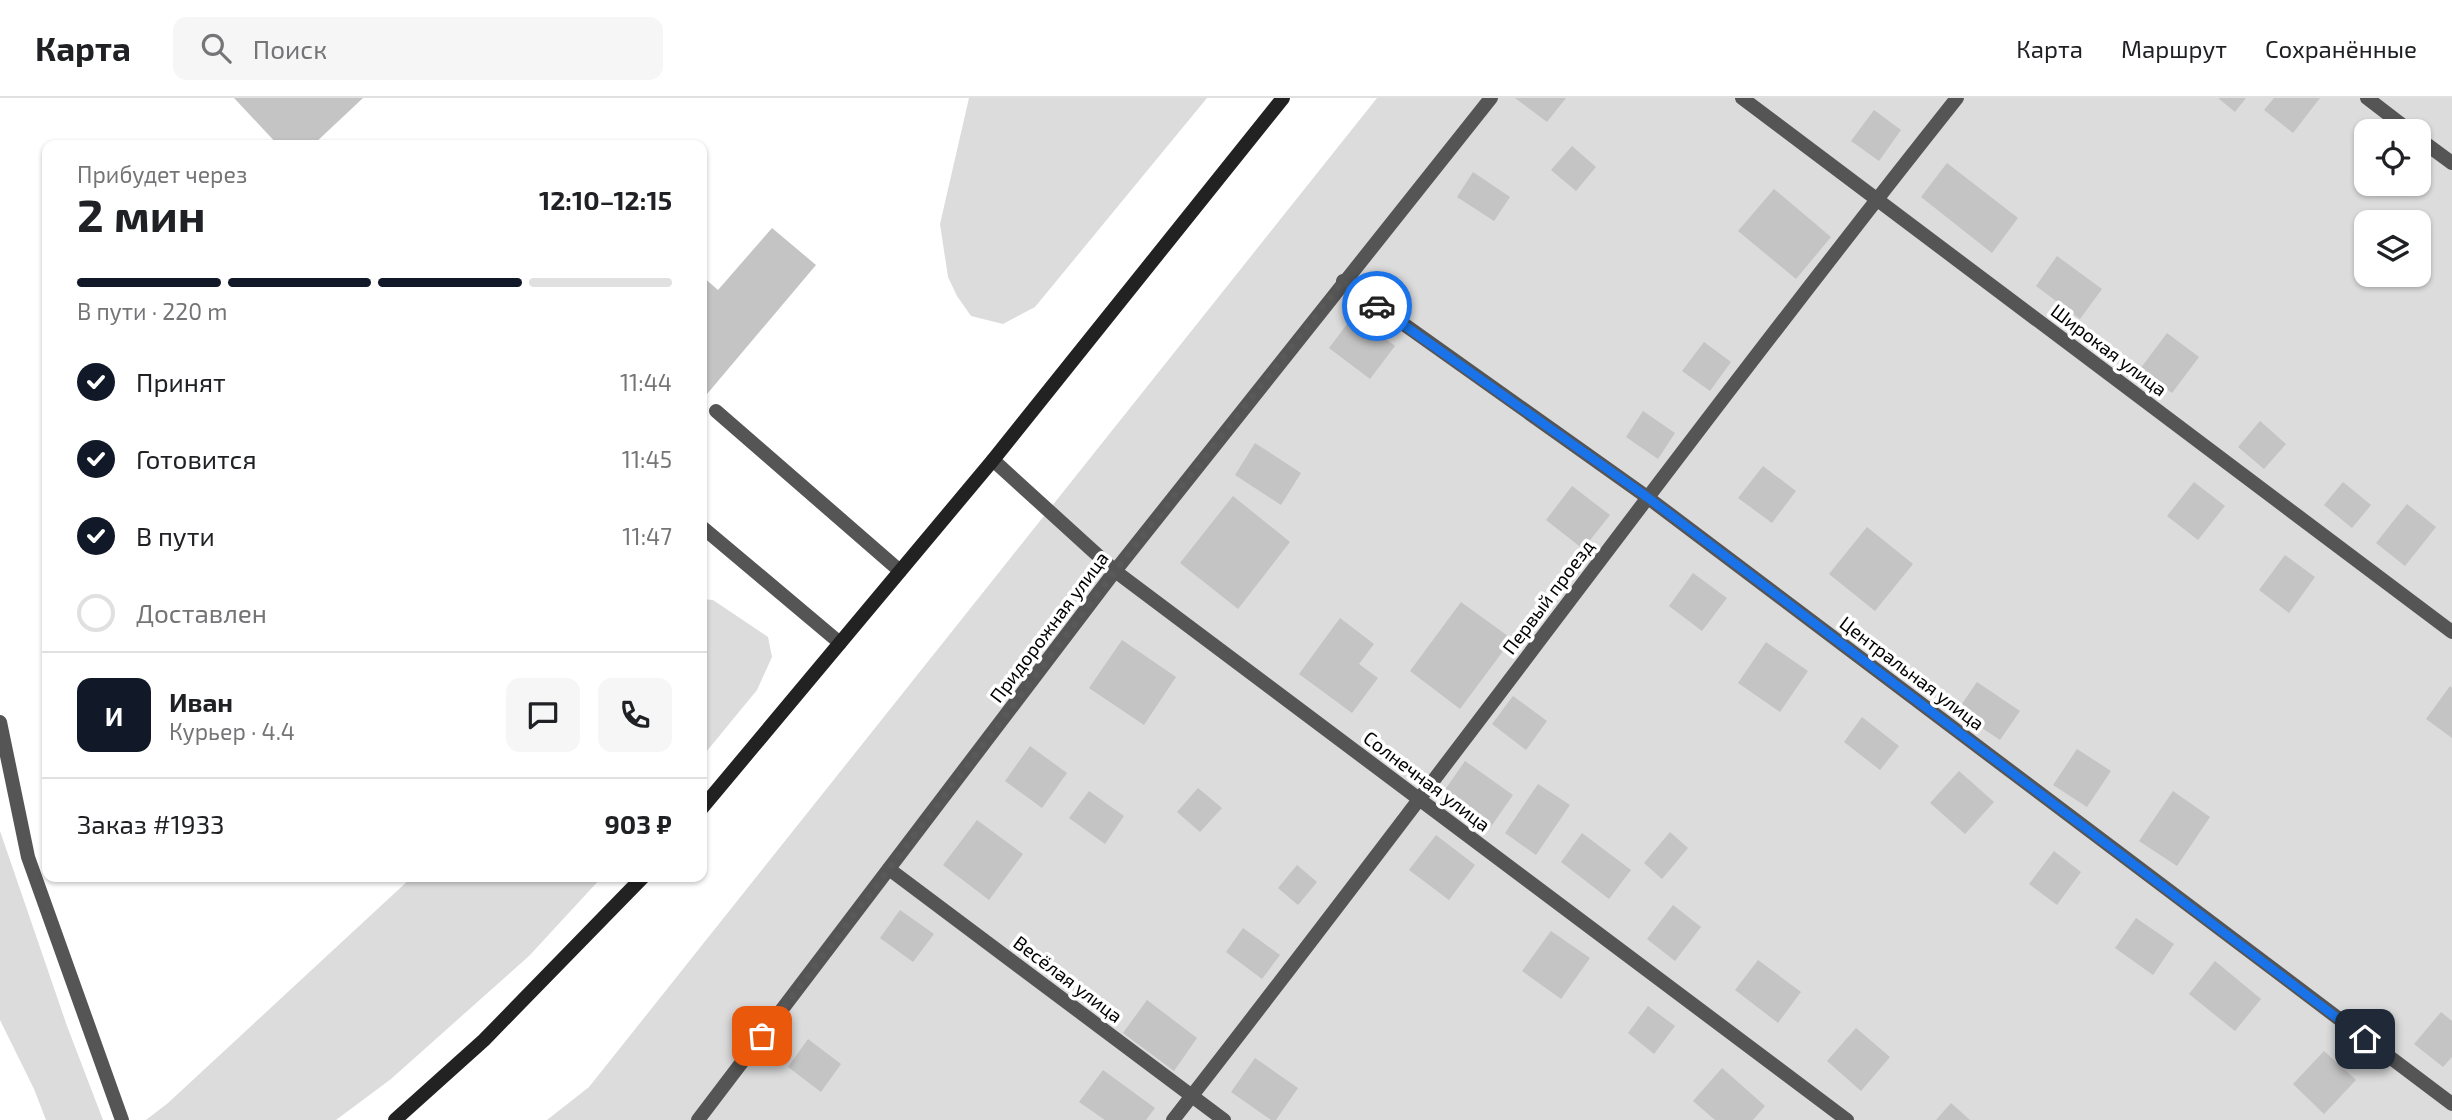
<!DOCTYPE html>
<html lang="ru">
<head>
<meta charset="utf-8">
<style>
  body { margin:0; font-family:"Exo 2",sans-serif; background:#f6f6f6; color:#202124; height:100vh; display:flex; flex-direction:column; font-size:26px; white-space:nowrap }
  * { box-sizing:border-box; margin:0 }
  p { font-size:23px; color:#757577 }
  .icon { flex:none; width:38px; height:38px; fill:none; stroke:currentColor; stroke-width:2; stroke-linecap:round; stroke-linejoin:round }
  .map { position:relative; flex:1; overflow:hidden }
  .panel { position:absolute; left:42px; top:42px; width:665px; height:742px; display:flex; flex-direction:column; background:#fff; border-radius:14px; box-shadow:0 2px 5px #0004 }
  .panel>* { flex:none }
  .fabs { position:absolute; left:2354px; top:21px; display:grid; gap:14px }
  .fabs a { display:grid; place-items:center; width:77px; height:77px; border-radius:14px; background:#fff; box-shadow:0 2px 5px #0004; font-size:35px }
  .pin { position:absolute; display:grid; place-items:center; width:60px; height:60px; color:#fff; margin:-30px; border-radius:14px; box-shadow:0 4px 10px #0006 }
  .courier { position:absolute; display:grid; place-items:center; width:70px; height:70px; margin:-35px; border:5px solid #1a73e8; border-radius:50%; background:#fff; color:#222; box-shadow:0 2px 9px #0007 }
  .summary em { font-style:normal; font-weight:700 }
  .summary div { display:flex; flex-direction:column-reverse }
  .summary { display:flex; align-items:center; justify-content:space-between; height:119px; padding:0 35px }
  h1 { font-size:46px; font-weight:700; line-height:52px }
  .bar { display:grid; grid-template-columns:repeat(4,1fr); gap:10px 7px; align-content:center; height:84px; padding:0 35px }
  .bar i { height:9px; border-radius:5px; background:#e0e0e0 }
  .bar .on { background:#111827 }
  .bar p { grid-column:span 4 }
  .line { display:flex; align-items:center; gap:18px; padding:0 35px; border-top:2px solid #e0e0e0 }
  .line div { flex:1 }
  .round { display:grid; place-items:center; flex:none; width:74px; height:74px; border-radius:14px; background:#f6f6f6 }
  ol { padding:0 35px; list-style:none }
  li { display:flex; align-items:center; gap:21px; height:77px }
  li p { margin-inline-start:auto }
  li .icon { padding:7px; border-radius:50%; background:#111827; color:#fff; stroke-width:4 }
  li:last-child { color:#757577 }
  li i { width:38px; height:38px; border:4px solid #e0e0e0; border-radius:50% }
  header { display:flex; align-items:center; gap:42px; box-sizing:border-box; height:98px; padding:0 35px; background:#fff; border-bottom:2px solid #e0e0e0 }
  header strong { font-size:33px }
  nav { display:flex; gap:38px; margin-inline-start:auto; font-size:24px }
  .search { width:490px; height:63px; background:#f6f6f6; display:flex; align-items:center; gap:18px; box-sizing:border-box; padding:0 24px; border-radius:14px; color:#757577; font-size:26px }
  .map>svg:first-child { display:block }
  .green { fill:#dcdcdc; fill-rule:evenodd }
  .building { fill:#c4c4c4 }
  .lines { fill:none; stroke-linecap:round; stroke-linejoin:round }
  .lane { stroke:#555; stroke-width:14 }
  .street { stroke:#555; stroke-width:14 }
  .secondary { stroke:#222; stroke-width:14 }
  .done { stroke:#595959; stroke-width:7; stroke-dasharray:0 12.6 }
  .route { stroke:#1a73e8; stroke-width:9 }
  .labels { text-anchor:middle; stroke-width:7; stroke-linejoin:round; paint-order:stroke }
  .street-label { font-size:19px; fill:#000; stroke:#fff }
</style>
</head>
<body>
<header>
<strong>Карта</strong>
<div class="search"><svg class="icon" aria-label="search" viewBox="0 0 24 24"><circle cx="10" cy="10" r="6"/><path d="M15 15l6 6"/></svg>Поиск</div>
<nav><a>Карта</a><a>Маршрут</a><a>Сохранённые</a></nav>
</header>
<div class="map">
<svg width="2452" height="1022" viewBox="0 0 2452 1022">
  <rect width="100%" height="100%" fill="#fff"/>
  <!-- green -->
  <g class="green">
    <path d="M969,0h238l-172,209 -32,17 -32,-8 -14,-20 -9,-19 -8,-53z"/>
    <path d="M1377,0h1075v1022h-1905l42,-33zM2366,33h52v53h-52zM2366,124h52v53h-52z"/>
    <path d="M702,501l11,1 55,37 4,20 -15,33 -55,67z"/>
    <path d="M0,733l67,195 36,94h-57l-12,-31 -34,-69z"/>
    <path d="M412,779h190l-73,79 -138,123 -55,41h-190l22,-17z"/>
  </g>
  <!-- building -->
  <g class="building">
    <path d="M234,0h129l-50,47h-35z"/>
    <path d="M1515,0h51l-19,24z"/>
    <path d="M2218,0h28l-11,14z"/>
    <path d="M2274,0h46l-27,35 -29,-23z"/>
    <path d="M1874,12l27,20 -22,31 -28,-20z"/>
    <path d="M1572,48l24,21 -20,24 -25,-21z"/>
    <path d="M1947,65l71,55 -26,35 -71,-56z"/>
    <path d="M1473,74l37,25 -16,24 -37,-24z"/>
    <path d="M1774,91l57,48 -35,42 -58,-48z"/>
    <path d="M772,130l44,37 -114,135v-124l16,14z"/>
    <path d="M2057,158l45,33 -22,30 -44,-33z"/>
    <path d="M1354,217l41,31 -25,33 -41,-31z"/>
    <path d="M2167,235l32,24 -27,36 -32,-24z"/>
    <path d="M1704,244l27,20 -21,29 -28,-20z"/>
    <path d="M1643,313l32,22 -17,26 -32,-22z"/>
    <path d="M2260,323l26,23 -22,25 -26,-22z"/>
    <path d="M1255,345l46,30 -20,32 -46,-30z"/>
    <path d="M1763,368l33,25 -24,32 -34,-25z"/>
    <path d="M2194,384l31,24 -27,34 -31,-24z"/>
    <path d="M2343,384l28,23 -19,23 -28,-23z"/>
    <path d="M1572,388l38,29 -27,34 -37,-29z"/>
    <path d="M1233,398l57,46 -52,67 -58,-46z"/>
    <path d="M2407,406l29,23 -31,39 -29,-23z"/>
    <path d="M1867,429l46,37 -38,47 -46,-37z"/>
    <path d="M2285,457l30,22 -26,36 -30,-23z"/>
    <path d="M1693,475l34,25 -25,33 -33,-25z"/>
    <path d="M1461,504l51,37 -52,70 -50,-38z"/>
    <path d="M1340,520l34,26 -15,20 19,14 -26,35 -53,-39z"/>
    <path d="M1122,542l54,37 -32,48 -55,-37z"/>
    <path d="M1766,544l42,29 -28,41 -42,-29z"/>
    <path d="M1977,584l43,29 -20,29 -43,-29z"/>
    <path d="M2450,588l2,2v50l-26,-19z"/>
    <path d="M1513,598l34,25 -21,29 -34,-26z"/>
    <path d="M1862,619l37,29 -19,24 -36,-28z"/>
    <path d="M1030,648l37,27 -25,35 -37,-27z"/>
    <path d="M2077,651l34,22 -24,36 -34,-22z"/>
    <path d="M1465,663l48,34 -23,33 -48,-34z"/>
    <path d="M1959,673l35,31 -29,32 -35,-31z"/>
    <path d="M1538,686l32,21 -34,50 -31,-22z"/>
    <path d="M1198,690l24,20 -22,24 -23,-20z"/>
    <path d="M1089,693l35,25 -19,28 -36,-26z"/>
    <path d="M2173,693l37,26 -33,49 -38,-25z"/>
    <path d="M977,722l46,34 -34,46 -46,-35z"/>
    <path d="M1670,734l18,16 -26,31 -18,-16z"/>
    <path d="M1582,735l49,37 -22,29 -48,-37z"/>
    <path d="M1436,737l39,30 -26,35 -40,-30z"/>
    <path d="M2054,753l27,21 -24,33 -28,-21z"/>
    <path d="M1297,767l20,17 -19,23 -20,-17z"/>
    <path d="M1673,807l28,22 -26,34 -28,-22z"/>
    <path d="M900,812l34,24 -21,28 -33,-24z"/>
    <path d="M2136,820l38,26 -21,31 -38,-27z"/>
    <path d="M1243,830l37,27 -18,24 -36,-27z"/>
    <path d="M1551,833l39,27 -29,41 -39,-28z"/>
    <path d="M1758,862l43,32 -23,31 -43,-33z"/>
    <path d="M2215,863l46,38 -26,32 -46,-37z"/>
    <path d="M1147,902l50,38 -23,33 -51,-38z"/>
    <path d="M1648,908l27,20 -21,28 -26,-21z"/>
    <path d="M2441,914l11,9v36l-9,10 -29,-23z"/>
    <path d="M1856,930l34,29 -29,34 -34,-30z"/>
    <path d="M808,941l33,25 -20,28 -33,-25z"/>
    <path d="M2324,953l32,29 -32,34 -31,-30z"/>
    <path d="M1255,960l43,30 -22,32h-5l-40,-28z"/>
    <path d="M1722,970l43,38 -12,14h-38l-22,-19z"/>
    <path d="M1103,972l52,38 -9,12h-41l-26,-18z"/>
    <path d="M1951,1005l19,17h-34z"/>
  </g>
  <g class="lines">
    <!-- lane -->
    <g class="lane">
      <path d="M716,313l184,160"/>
      <path d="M702,429l138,116"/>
      <path d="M0,624l28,135 94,263"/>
    </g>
    <!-- street -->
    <g class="street">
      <path d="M1742,0l710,534"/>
      <path d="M2367,0l43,33"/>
      <path d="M2418,40l34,25"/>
      <path d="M1343,183l304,216 805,607"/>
      <path d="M993,362l122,111 732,549"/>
      <path d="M889,771l335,251"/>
      <path d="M698,1022l417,-549 376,-473"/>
      <path d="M1173,1022c264,-338 517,-686 784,-1022"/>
    </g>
    <!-- secondary -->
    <g class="secondary">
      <path d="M702,710l291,-348 290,-362"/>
      <path d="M395,1022l89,-80 159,-163"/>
    </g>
  </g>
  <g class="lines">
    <!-- done -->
    <path class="done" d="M762,938l353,-465 228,-290 34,25"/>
    <!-- route -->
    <path class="route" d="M1377,208l270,191 718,542"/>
  </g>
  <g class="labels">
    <!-- street labels -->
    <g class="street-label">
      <text transform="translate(2109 252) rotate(37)" y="7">Широкая улица</text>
      <text transform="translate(1548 499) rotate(-53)" y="7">Первый проезд</text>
      <text transform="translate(1049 529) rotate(-53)" y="7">Придорожная улица</text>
      <text transform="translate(1912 575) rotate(37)" y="7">Центральная улица</text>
      <text transform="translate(1427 683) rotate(37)" y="7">Солнечная улица</text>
      <text transform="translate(1068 881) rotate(37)" y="7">Весёлая улица</text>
    </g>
  </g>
</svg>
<div class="fabs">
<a><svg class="icon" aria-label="locate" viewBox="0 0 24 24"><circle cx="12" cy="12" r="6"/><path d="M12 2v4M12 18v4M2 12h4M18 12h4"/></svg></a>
<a><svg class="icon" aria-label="layers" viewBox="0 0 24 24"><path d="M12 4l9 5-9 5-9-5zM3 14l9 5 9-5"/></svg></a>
</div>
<div class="pin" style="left:762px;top:938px;background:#ea580c"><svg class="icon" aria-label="bag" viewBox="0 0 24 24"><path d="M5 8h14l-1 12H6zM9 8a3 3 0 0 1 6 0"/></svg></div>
<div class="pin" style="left:2365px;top:941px;background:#1f2937"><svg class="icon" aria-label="home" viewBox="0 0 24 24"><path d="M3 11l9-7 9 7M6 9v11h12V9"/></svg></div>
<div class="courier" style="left:1377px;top:208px"><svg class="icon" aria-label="car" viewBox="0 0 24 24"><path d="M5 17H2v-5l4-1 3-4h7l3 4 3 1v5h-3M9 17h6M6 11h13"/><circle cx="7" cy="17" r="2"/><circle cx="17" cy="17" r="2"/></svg></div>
<section class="panel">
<div class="summary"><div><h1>2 мин</h1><p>Прибудет через</p></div><em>12:10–12:15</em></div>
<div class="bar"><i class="on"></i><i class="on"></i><i class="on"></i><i></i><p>В пути · 220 m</p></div>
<ol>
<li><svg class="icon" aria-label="check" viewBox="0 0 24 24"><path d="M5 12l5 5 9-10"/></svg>Принят<p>11:44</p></li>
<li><svg class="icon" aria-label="check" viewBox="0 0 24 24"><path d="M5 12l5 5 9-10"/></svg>Готовится<p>11:45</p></li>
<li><svg class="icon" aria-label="check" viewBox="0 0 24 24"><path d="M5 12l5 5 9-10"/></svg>В пути<p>11:47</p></li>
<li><i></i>Доставлен</li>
</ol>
<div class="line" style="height:126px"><b class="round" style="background:#111827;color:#fff">И</b><div><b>Иван</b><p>Курьер · 4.4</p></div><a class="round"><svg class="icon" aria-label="chat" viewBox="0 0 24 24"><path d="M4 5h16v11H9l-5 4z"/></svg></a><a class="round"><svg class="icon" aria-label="phone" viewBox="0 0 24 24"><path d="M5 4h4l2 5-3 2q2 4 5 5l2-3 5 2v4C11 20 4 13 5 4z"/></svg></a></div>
<div class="line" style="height:91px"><div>Заказ #1933</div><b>903 ₽</b></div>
</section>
</div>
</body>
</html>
